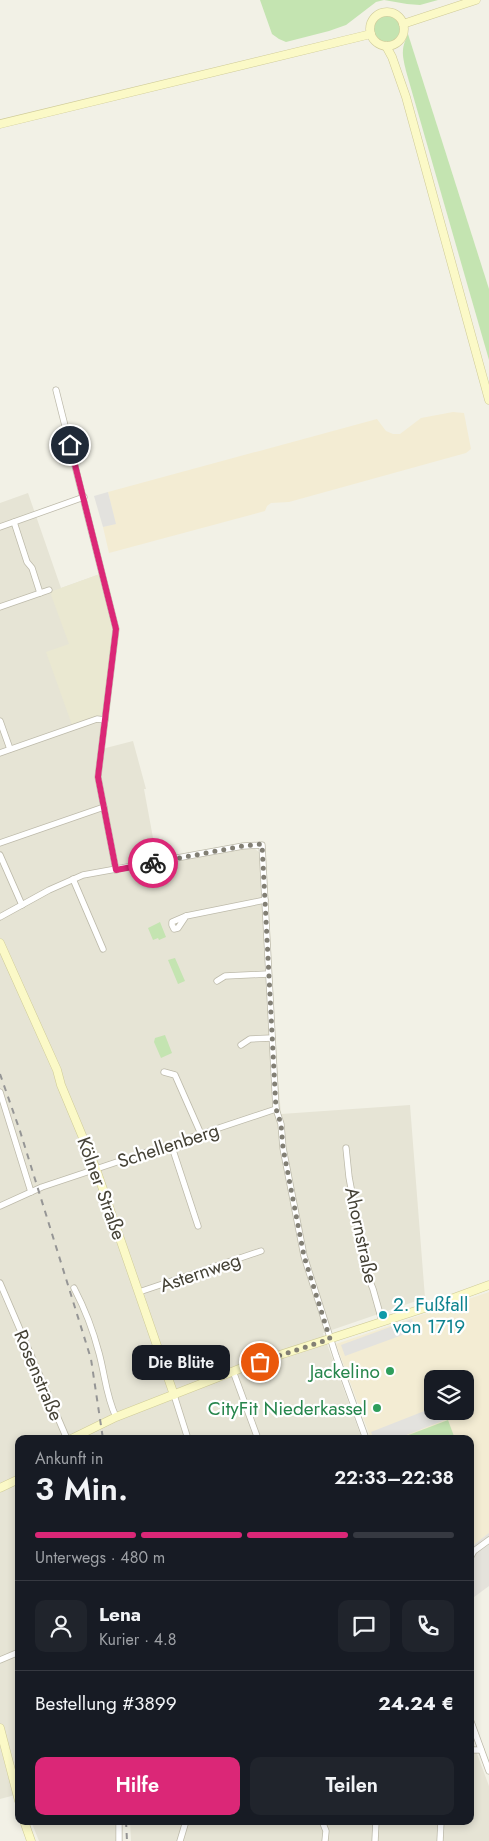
<!DOCTYPE html>
<html lang="de">
<head>
<meta charset="utf-8">
<style>
  body { margin:0; font-family:Jost,sans-serif; background:#20242c; color:#f1f3f6; height:100vh; display:flex; flex-direction:column; font-size:19px; white-space:nowrap }
  * { box-sizing:border-box; margin:0 }
  p { font-size:16px; color:#9ea1a6 }
  .icon { flex:none; width:28px; height:28px; fill:none; stroke:currentColor; stroke-width:2; stroke-linecap:round; stroke-linejoin:round }
  .map { position:relative; flex:1; overflow:hidden }
  .panel { position:absolute; left:15px; top:1435px; width:459px; height:390px; display:flex; flex-direction:column; background:#171b24; border-radius:10px; box-shadow:0 2px 8px #0003 }
  .panel>* { flex:none }
  .buttons { position:absolute; left:424px; top:1370px; display:grid; gap:10px }
  .buttons a { display:grid; place-items:center; width:50px; height:50px; border-radius:10px; background:#171b24; box-shadow:0 2px 8px #0003; font-size:25px }
  .pin { position:absolute; display:grid; place-items:center; width:42px; height:42px; color:#fff; margin:-21px; border:2px solid #fff; border-radius:50%; box-shadow:0 1px 5px #0007 }
  .courier { position:absolute; display:grid; place-items:center; width:50px; height:50px; margin:-25px; border:4px solid #db2777; border-radius:50%; background:#fff; color:#222; box-shadow:0 1px 6px #0007 }
  .bubble { position:absolute; height:35px; border-radius:10px; background:#171b24; box-shadow:0 2px 8px #0003; font-size:16px; font-weight:600; line-height:35px; text-align:center }
  .overview em { font-style:normal; font-weight:600 }
  .overview div { display:flex; flex-direction:column-reverse }
  .overview { display:flex; align-items:center; justify-content:space-between; height:85px; padding:0 20px }
  h1 { font-size:32px; font-weight:600; line-height:38px }
  .bar { display:grid; grid-template-columns:repeat(4,1fr); gap:8px 5px; align-content:center; height:60px; padding:0 20px }
  .bar i { height:6px; border-radius:4px; background:#363941 }
  .bar .active { background:#db2777 }
  .bar p { grid-column:span 4 }
  .line { display:flex; align-items:center; gap:12px; padding:0 20px; border-top:1px solid #363941 }
  .line div { flex:1 }
  .round { display:grid; place-items:center; flex:none; width:52px; height:52px; border-radius:10px; background:#20242c }
  .cta { display:flex; gap:10px; margin-top:auto; padding:10px 20px }
  .cta a { flex:1; height:58px; border-radius:10px; background:#db2777; color:#fff; font-size:20px; font-weight:600; line-height:58px; text-align:center }
  .cta a+a { background:#20242c; color:#f1f3f6 }
  .map>svg:first-child { display:block }
  .residential { fill:#e6e4d5 }
  .commercial { fill:#f3ecd3; fill-rule:evenodd }
  .industrial { fill:#e4e2db }
  .education { fill:#eae8d1 }
  .green { fill:#c4e4b1 }
  .parking { fill:#e3e2de }
  .lines { fill:none; stroke-linecap:round; stroke-linejoin:round }
  .street-casing { stroke:#bdbaaa; stroke-width:7 }
  .secondary-casing { stroke:#cfcb98; stroke-width:9 }
  .street { stroke:#fff; stroke-width:5.5 }
  .secondary { stroke:#fbf9c7; stroke-width:8 }
  .rail { stroke:#959595; stroke-width:2; stroke-dasharray:6 6; stroke-linecap:butt }
  .done { stroke:#827f74; stroke-width:5; stroke-dasharray:0 9 }
  .route { stroke:#db2777; stroke-width:6 }
  .culture-dot { fill:#0f9aa8; stroke:#fff; stroke-width:2 }
  .leisure-dot { fill:#2e9e5b; stroke:#fff; stroke-width:2 }
  .labels { text-anchor:middle; stroke-width:4.5; stroke-linejoin:round; paint-order:stroke }
  .street-label { font-size:19px; fill:#454236; stroke:#fff }
  .culture-label { font-size:19px; fill:#0d838f; stroke:#fff; text-anchor:start }
  .leisure-label { font-size:19px; fill:#27864d; stroke:#fff; text-anchor:end }
</style>
</head>
<body>
<div class="map">
<svg width="489" height="1841" viewBox="0 0 489 1841">
  <rect width="100%" height="100%" fill="#f2f1e6"/>
  <!-- residential -->
  <g class="residential">
    <path d="M28,493l33,95 39,-14 4,140 -6,36 35,-9 13,48h-2l14,76 86,-16h11l4,3 22,262 129,-9 15,193 -102,35 39,106h-343v355l-19,5v-1296z"/>
    <path d="M470,1735l19,51v55h-358l-1,-20h340z"/>
    <path d="M31,1821h84l1,20h-77z"/>
  </g>
  <!-- commercial -->
  <g class="commercial">
    <path d="M453,412l11,1 7,36 -5,4 -177,49 -18,1 -4,3 -2,5 -156,42 -6,-26 12,-4 -7,-31 269,-73 9,12 7,3h7l21,-16z"/>
    <path d="M489,1292v241l-19,15v-109h-99l-35,-95zM432,1379h33v32h-33z"/>
  </g>
  <!-- industrial -->
  <path class="industrial" d="M489,1533v53l-19,14v-52z"/>
  <!-- education -->
  <path class="education" d="M100,574l14,55 -10,85 -32,11 -26,-73 23,-8 -19,-52z"/>
  <!-- green -->
  <g class="green">
    <path d="M260,0h178l-18,5 -13,-1 -23,-4 -8,2 -30,23 -17,6 -43,11 -7,-3 -7,-5z"/>
    <circle cx="387" cy="29" r="13"/>
    <path d="M408,34l81,255v71l-83,-289c-4,-17 -5,-22 2,-37z"/>
    <path d="M160,922l6,15 -7,3 -1,-2 -5,2 -5,-12z"/>
    <path d="M175,958l10,23 -7,3 -10,-24z"/>
    <path d="M165,1035l7,18 -11,5 -7,-16 1,-4z"/>
    <path d="M448,1420l7,19h-48l-1,-3z"/>
  </g>
  <!-- parking -->
  <g class="parking">
    <path d="M108,492l8,32 -13,3 -9,-31z"/>
    <path d="M412,1319l4,11 -71,26 -4,-11z"/>
    <path d="M432,1408v3h10l3,9 -49,19h-22l-3,-7z"/>
  </g>
  <g class="lines">
    <defs>
      <g id="street">
        <path d="M56,390l60,239 -18,148 18,93"/>
        <path d="M14,522l13,40 5,6 8,25"/>
        <path d="M0,527l84,-30"/>
        <path d="M0,607l49,-17"/>
        <path d="M0,721l10,28"/>
        <path d="M0,753l97,-34 8,1"/>
        <path d="M0,843l104,-36"/>
        <path d="M0,855l22,50"/>
        <path d="M73,879l30,70"/>
        <path d="M186,916l-8,12 -4,1 -2,-4v-3l14,-6 79,-16"/>
        <path d="M0,917l49,-27 34,-15 160,-29 19,-1 14,264 5,15 2,24 21,108 32,100 30,83"/>
        <path d="M217,981l8,-5 43,-2"/>
        <path d="M241,1045l9,-6 22,-1"/>
        <path d="M164,1072l11,3 26,59"/>
        <path d="M0,1092l31,100"/>
        <path d="M171,1144l27,82"/>
        <path d="M346,1148l3,29 18,97 6,15 9,32"/>
        <path d="M0,1206l42,-19 234,-78"/>
        <path d="M0,1283l67,156"/>
        <path d="M74,1288c11,21 19,42 25,65 6,22 7,43 17,64"/>
        <path d="M139,1292l122,-41"/>
        <path d="M233,1371l25,68"/>
        <path d="M174,1395l14,44"/>
        <path d="M470,1558l4,-7 15,-11"/>
        <path d="M0,1660l19,-8"/>
        <path d="M470,1719l19,52"/>
        <path d="M470,1750h11"/>
        <path d="M119,1821v20"/>
        <path d="M322,1821l4,10 -1,10"/>
        <path d="M180,1841l6,-20"/>
        <path d="M375,1841l1,-20"/>
        <path d="M440,1841l1,-20"/>
      </g>
      <g id="secondary">
        <circle cx="387" cy="29" r="17"/>
        <path d="M403,24l73,-24"/>
        <path d="M386,46l6,11 14,40 83,303"/>
        <path d="M0,124l371,-90"/>
        <path d="M0,943l57,127 4,15 35,84 78,226"/>
        <path d="M71,1439l45,-22 136,-53 185,-60 52,-19"/>
        <path d="M0,1488l19,-9"/>
        <path d="M0,1728l19,73"/>
        <path d="M24,1821l7,20"/>
      </g>
    </defs>
    <!-- street casing -->
    <use href="#street" class="street-casing"/>
    <!-- secondary casing -->
    <use href="#secondary" class="secondary-casing"/>
    <!-- street -->
    <use href="#street" class="street"/>
    <!-- secondary -->
    <use href="#secondary" class="secondary"/>
    <!-- rail -->
    <g class="rail">
      <path d="M0,1074l20,57 71,228 12,80"/>
      <path d="M126,1821l1,20"/>
    </g>
  </g>
  <g class="lines">
    <!-- done -->
    <path class="done" d="M153,863l90,-17 19,-2 14,265 5,15 2,24 21,108 26,83 -70,23"/>
    <!-- route -->
    <path class="route" d="M70,445l46,184 -18,148 18,93 37,-7"/>
  </g>
  <!-- markers -->
  <circle class="culture-dot" cx="383" cy="1315" r="5"/>
  <g class="leisure-dot">
    <circle cx="390" cy="1371" r="5"/>
    <circle cx="377" cy="1408" r="5"/>
  </g>
  <g class="labels">
    <!-- street labels -->
    <g class="street-label">
      <text transform="translate(168 1145) rotate(-18)" y="7">Schellenberg</text>
      <text transform="translate(102 1188) rotate(70)" y="7">Kölner Straße</text>
      <text transform="translate(362 1235) rotate(78)" y="7">Ahornstraße</text>
      <text transform="translate(200 1272) rotate(-19)" y="7">Asternweg</text>
      <text transform="translate(39 1375) rotate(67)" y="7">Rosenstraße</text>
    </g>
    <!-- culture labels -->
    <g class="culture-label">
      <text x="393" y="1311">2. Fußfall<tspan x="393" dy="22">von 1719</tspan></text>
    </g>
    <!-- leisure labels -->
    <g class="leisure-label">
      <text x="380" y="1378">Jackelino</text>
      <text x="367" y="1415">CityFit Niederkassel</text>
    </g>
  </g>
</svg>
<div class="buttons">
<a><svg class="icon" aria-label="layers" viewBox="0 0 24 24"><path d="M12 4l9 5-9 5-9-5zM3 14l9 5 9-5"/></svg></a>
</div>
<div class="pin" style="left:260px;top:1362px;background:#ea580c"><svg class="icon" aria-label="bag" viewBox="0 0 24 24"><path d="M5 8h14l-1 12H6zM9 8a3 3 0 0 1 6 0"/></svg></div>
<div class="pin" style="left:70px;top:445px;background:#1f2937"><svg class="icon" aria-label="home" viewBox="0 0 24 24"><path d="M3 11l9-7 9 7M6 9v11h12V9"/></svg></div>
<div class="courier" style="left:153px;top:863px"><svg class="icon" aria-label="bike" viewBox="0 0 24 24"><circle cx="6" cy="16" r="4"/><circle cx="18" cy="16" r="4"/><path d="M6 16l4-8h5l3 8M10 8l3 8H6M13 5h3"/></svg></div>
<div class="bubble" style="left:132px;top:1345px;width:98px">Die Blüte</div>
<section class="panel">
<div class="overview"><div><h1>3 Min.</h1><p>Ankunft in</p></div><em>22:33–22:38</em></div>
<div class="bar"><i class="active"></i><i class="active"></i><i class="active"></i><i></i><p>Unterwegs · 480 m</p></div>
<div class="line" style="height:90px"><a class="round"><svg class="icon" aria-label="person" viewBox="0 0 24 24"><circle cx="12" cy="8" r="4"/><path d="M4 21q1-7 8-7t8 7"/></svg></a><div><b>Lena</b><p>Kurier · 4.8</p></div><a class="round"><svg class="icon" aria-label="chat" viewBox="0 0 24 24"><path d="M4 5h16v11H9l-5 4z"/></svg></a><a class="round"><svg class="icon" aria-label="phone" viewBox="0 0 24 24"><path d="M5 4h4l2 5-3 2q2 4 5 5l2-3 5 2v4C11 20 4 13 5 4z"/></svg></a></div>
<div class="line" style="height:65px"><div>Bestellung #3899</div><b>24.24 €</b></div>
<div class="cta"><a>Hilfe</a><a>Teilen</a></div>
</section>
</div>
</body>
</html>
